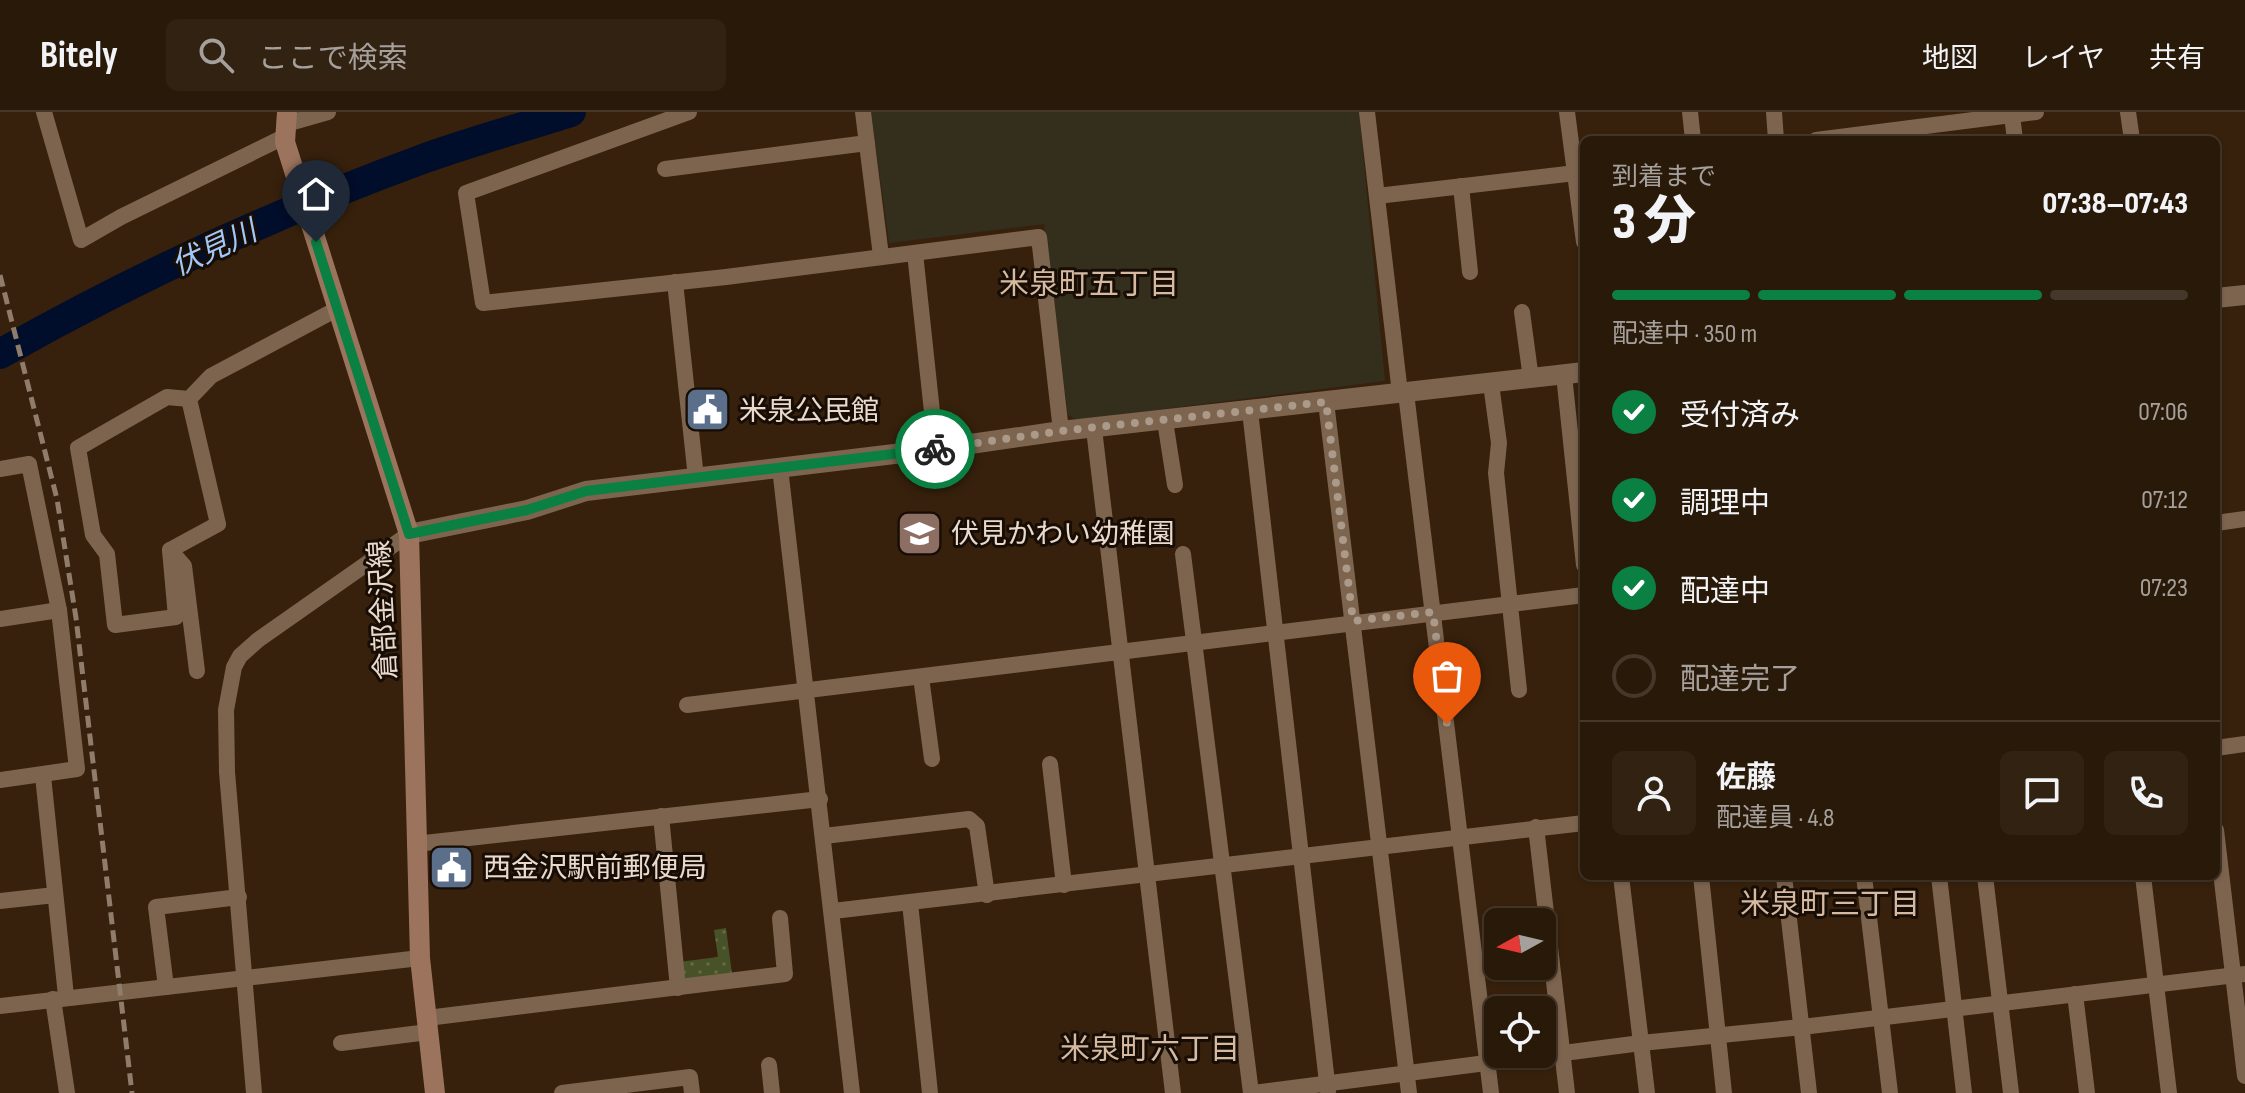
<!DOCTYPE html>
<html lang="ja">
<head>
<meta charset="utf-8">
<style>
  body { margin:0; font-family:"Sofia Sans Condensed","Noto Sans JP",sans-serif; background:#312212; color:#f1f3f6; height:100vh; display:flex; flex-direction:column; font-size:30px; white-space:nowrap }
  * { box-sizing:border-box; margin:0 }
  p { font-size:26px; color:#a5a09c }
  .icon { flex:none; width:44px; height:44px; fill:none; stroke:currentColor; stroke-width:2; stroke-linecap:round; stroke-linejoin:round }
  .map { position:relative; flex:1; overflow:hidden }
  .sheet { position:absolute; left:1580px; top:24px; width:640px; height:744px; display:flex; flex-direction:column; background:#291909; border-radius:12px; box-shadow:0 2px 6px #0004,0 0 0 2px #45382a }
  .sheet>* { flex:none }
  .needle { width:52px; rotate:262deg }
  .controls { position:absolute; left:1484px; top:796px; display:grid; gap:16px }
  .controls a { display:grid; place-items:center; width:72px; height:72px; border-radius:12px; background:#291909; box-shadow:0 2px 6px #0004,0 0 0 2px #45382a; font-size:40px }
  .pin { position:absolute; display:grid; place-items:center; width:68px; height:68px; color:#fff; margin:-82px -34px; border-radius:50% 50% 50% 0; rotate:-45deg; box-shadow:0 0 8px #0007 }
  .pin .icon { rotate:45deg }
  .courier { position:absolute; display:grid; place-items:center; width:80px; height:80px; margin:-40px; border:6px solid #0b8043; border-radius:50%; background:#fff; color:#222; box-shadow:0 2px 10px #0007 }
  .overview em { font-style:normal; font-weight:800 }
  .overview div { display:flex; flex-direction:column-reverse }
  .overview { display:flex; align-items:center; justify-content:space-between; height:136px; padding:0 32px }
  h1 { font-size:52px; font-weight:800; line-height:60px }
  .bar { display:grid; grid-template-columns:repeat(4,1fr); gap:12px 8px; align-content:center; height:96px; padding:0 32px }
  .bar i { height:10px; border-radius:6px; background:#45382a }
  .bar .active { background:#0b8043 }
  .bar p { grid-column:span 4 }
  .line { display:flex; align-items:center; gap:20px; padding:0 32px; border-top:2px solid #45382a }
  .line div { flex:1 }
  .round { display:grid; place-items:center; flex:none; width:84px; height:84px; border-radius:12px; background:#312212 }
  ol { padding:0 32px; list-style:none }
  li { display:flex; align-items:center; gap:24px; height:88px }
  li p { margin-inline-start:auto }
  li .icon { padding:8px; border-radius:50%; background:#0b8043; color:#fff; stroke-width:4 }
  li:last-child { color:#a5a09c }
  li i { width:44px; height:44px; border:4px solid #45382a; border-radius:50% }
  header { display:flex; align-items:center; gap:48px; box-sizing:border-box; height:112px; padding:0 40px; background:#291909; border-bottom:2px solid #45382a }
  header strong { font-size:38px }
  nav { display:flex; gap:44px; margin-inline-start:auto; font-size:28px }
  .search { width:560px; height:72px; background:#312212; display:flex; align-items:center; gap:20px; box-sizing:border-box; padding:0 28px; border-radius:12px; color:#a5a09c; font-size:30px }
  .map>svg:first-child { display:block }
  .education { fill:#342e1d }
  .park { fill:url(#park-dots) }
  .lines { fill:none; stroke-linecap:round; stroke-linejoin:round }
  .river { stroke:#000d2b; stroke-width:30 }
  .minor { stroke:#7d644e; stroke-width:16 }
  .tertiary { stroke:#7d644e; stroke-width:20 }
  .secondary { stroke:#9c745d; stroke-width:20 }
  .rail { stroke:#8f7c6b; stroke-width:5; stroke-dasharray:12 6; stroke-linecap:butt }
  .done { stroke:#ab9989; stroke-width:8; stroke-dasharray:0 14.4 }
  .route { stroke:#0b8043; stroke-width:10 }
  .labels { text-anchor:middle; stroke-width:6; stroke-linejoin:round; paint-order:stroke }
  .poi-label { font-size:28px; fill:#e9dacd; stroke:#170d05; text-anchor:start }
  .street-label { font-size:28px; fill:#e9dacd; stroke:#170d05 }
  .water-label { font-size:30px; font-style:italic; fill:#a0c7f7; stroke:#170d05 }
  .neighbourhood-label { font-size:30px; fill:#d5b9a0; stroke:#170d05 }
</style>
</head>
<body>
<header>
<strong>Bitely</strong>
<div class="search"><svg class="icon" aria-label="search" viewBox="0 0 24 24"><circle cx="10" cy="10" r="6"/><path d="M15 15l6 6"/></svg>ここで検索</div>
<nav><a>地図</a><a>レイヤ</a><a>共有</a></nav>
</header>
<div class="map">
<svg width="2245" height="981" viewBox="0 0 2245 981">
  <defs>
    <pattern id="park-dots" width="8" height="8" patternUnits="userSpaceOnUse" patternTransform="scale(2)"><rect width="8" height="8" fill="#485228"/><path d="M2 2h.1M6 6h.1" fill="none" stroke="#626a46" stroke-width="1.8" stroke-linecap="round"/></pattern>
  </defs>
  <rect width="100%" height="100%" fill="#37210c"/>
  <!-- education -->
  <path class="education" d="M871,0h488l26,269 -308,39 -9,-5 -24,-191 -155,19z"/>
  <!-- park -->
  <path class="park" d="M726,816l6,46 -44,6 -7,-5 -2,-13 39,-5 -4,-27z"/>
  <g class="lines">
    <!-- river -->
    <path class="river" d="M0,242c134,-76 276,-141 420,-194 49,-18 101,-32 151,-48"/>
    <!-- minor -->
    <g class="minor">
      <path d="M44,0l37,128 40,-23 165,-81"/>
      <path d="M689,0l-223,81 17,110 243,-26 313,-40 22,194"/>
      <path d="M863,0l18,144"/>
      <path d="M1367,0l33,281"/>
      <path d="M1567,0l17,130"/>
      <path d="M1690,0l3,28"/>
      <path d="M1774,0l2,28"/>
      <path d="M2128,0l4,28"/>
      <path d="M2012,3l3,25"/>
      <path d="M286,12l42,-12"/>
      <path d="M1816,28l220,-28"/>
      <path d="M665,57l202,-26"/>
      <path d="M1461,74l9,86"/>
      <path d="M1377,84l207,-24"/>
      <path d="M915,141l21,196"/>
      <path d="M675,170l21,196"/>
      <path d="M1522,200l9,67"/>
      <path d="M1564,263l20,190"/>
      <path d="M1491,272l8,59 -3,30 23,217"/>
      <path d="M1406,281l85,700"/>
      <path d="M189,287l29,125 -48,26 6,67 -61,8 -8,-71 -14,-19 -15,-87 89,-51 22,2 22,-23 126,-67"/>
      <path d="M1326,290l83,691"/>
      <path d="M1250,299l78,680"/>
      <path d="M1165,309l10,64"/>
      <path d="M1094,317l79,664"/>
      <path d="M780,356l72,625"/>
      <path d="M0,357l29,-5 30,146 18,159 -77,11"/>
      <path d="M2216,411l29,-4"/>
      <path d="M170,438l14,16 13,105"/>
      <path d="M1183,442l68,539"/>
      <path d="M0,507l59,-9"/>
      <path d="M921,565l11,82"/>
      <path d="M687,593l897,-110"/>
      <path d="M2216,636l29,-4"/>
      <path d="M1050,652l14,121"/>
      <path d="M43,664l23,220"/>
      <path d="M661,704l17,172"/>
      <path d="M1536,715l31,266"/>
      <path d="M2216,718l29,246"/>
      <path d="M824,724l145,-17 8,7 10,69"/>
      <path d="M415,732l405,-45"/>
      <path d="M1621,764l26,217"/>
      <path d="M1701,764l23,217"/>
      <path d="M1784,764l25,217"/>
      <path d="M1864,764l26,217"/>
      <path d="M1939,764l25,217"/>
      <path d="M1985,764l26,217"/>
      <path d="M2143,764l26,217"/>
      <path d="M0,789l55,-6"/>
      <path d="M910,791l20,190"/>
      <path d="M833,799l751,-88"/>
      <path d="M166,875l-10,-80 83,-10"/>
      <path d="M2075,882l12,99"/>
      <path d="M53,887l14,94"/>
      <path d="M0,894l420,-48"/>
      <path d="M427,906l358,-44 -5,-56"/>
      <path d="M341,931l87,-11"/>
      <path d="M769,953l3,28"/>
      <path d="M254,981l-27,-321 -1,-62 8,-43 6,-11 18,-16 151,-106"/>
      <path d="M562,981l128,-16 2,16"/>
      <path d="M1253,981l388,-50 161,-16 443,-53"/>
    </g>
    <!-- tertiary -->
    <g class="tertiary">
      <path d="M2216,186l29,-3"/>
      <path d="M409,422l118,-24 59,-19 350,-42 125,-18 523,-59"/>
    </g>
    <!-- secondary -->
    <path class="secondary" d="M287,0l-2,30 124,392 11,424 15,135"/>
    <!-- rail -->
    <path class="rail" d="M0,163l57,224 19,119 56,475"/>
  </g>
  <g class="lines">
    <!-- done -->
    <path class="done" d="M935,337l126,-18 265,-29 27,219 80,-9 14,112"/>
    <!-- route -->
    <path class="route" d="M316,130l93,292 118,-24 59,-19 349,-42"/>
  </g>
  <!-- icons -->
  <defs>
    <symbol id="civic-square" viewBox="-11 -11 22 22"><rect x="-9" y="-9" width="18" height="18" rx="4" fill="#5c6f8a" stroke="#170d05"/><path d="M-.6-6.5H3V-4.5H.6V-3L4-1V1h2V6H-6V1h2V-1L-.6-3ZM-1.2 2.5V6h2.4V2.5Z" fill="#fff"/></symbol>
    <symbol id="school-square" viewBox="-11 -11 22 22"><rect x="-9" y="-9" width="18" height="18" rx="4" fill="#8d6e63" stroke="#170d05"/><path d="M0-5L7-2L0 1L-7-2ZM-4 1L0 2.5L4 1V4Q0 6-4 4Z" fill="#fff"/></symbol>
  </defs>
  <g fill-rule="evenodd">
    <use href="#civic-square" x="682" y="272" width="51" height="51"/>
    <use href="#school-square" x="894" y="396" width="51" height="51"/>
    <use href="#civic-square" x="426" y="730" width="51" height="51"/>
  </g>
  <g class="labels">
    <!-- poi labels -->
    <g class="poi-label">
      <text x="739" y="308">米泉公民館</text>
      <text x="951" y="431">伏見かわい幼稚園</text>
      <text x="483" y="765">西金沢駅前郵便局</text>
    </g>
    <!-- street labels -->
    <g class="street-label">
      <text transform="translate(382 498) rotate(-93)" y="10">倉部金沢線</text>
    </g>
    <!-- water labels -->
    <g class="water-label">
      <text transform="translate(214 136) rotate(-25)" y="10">伏見川</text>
    </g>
    <!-- neighbourhood labels -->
    <g class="neighbourhood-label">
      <text x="1089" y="182">米泉町五丁目</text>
      <text x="1830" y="802">米泉町三丁目</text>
      <text x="1150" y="947">米泉町六丁目</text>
    </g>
  </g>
</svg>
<div class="controls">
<a><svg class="needle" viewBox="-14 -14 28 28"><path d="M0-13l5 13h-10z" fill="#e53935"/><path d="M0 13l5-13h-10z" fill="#a5a09c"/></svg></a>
<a><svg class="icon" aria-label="locate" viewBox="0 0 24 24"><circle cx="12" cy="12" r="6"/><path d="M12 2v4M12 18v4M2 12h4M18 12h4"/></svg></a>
</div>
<div class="pin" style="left:1447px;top:612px;background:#ea580c"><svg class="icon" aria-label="bag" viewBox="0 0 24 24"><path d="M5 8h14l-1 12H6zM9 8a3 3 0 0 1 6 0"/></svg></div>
<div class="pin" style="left:316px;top:130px;background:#1f2937"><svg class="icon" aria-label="home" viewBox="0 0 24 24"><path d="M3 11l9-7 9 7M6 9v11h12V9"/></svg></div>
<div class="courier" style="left:935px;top:337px"><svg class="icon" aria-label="bike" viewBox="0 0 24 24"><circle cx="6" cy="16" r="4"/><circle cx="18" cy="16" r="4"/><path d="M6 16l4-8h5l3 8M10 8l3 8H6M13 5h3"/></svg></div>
<section class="sheet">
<div class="overview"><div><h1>3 分</h1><p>到着まで</p></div><em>07:38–07:43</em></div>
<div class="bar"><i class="active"></i><i class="active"></i><i class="active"></i><i></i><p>配達中 · 350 m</p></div>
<ol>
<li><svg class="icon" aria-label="check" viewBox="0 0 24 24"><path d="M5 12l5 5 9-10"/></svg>受付済み<p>07:06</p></li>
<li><svg class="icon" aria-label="check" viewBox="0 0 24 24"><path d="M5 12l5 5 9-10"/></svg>調理中<p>07:12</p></li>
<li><svg class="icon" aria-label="check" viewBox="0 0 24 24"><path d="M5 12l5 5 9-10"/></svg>配達中<p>07:23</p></li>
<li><i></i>配達完了</li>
</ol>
<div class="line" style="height:144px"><a class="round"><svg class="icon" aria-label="person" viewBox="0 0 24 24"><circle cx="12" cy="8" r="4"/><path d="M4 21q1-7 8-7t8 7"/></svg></a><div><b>佐藤</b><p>配達員 · 4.8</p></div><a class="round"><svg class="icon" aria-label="chat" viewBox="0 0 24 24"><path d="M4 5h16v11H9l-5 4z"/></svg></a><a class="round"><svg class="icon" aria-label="phone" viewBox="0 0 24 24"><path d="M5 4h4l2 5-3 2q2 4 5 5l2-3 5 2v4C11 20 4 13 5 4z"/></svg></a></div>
</section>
</div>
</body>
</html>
